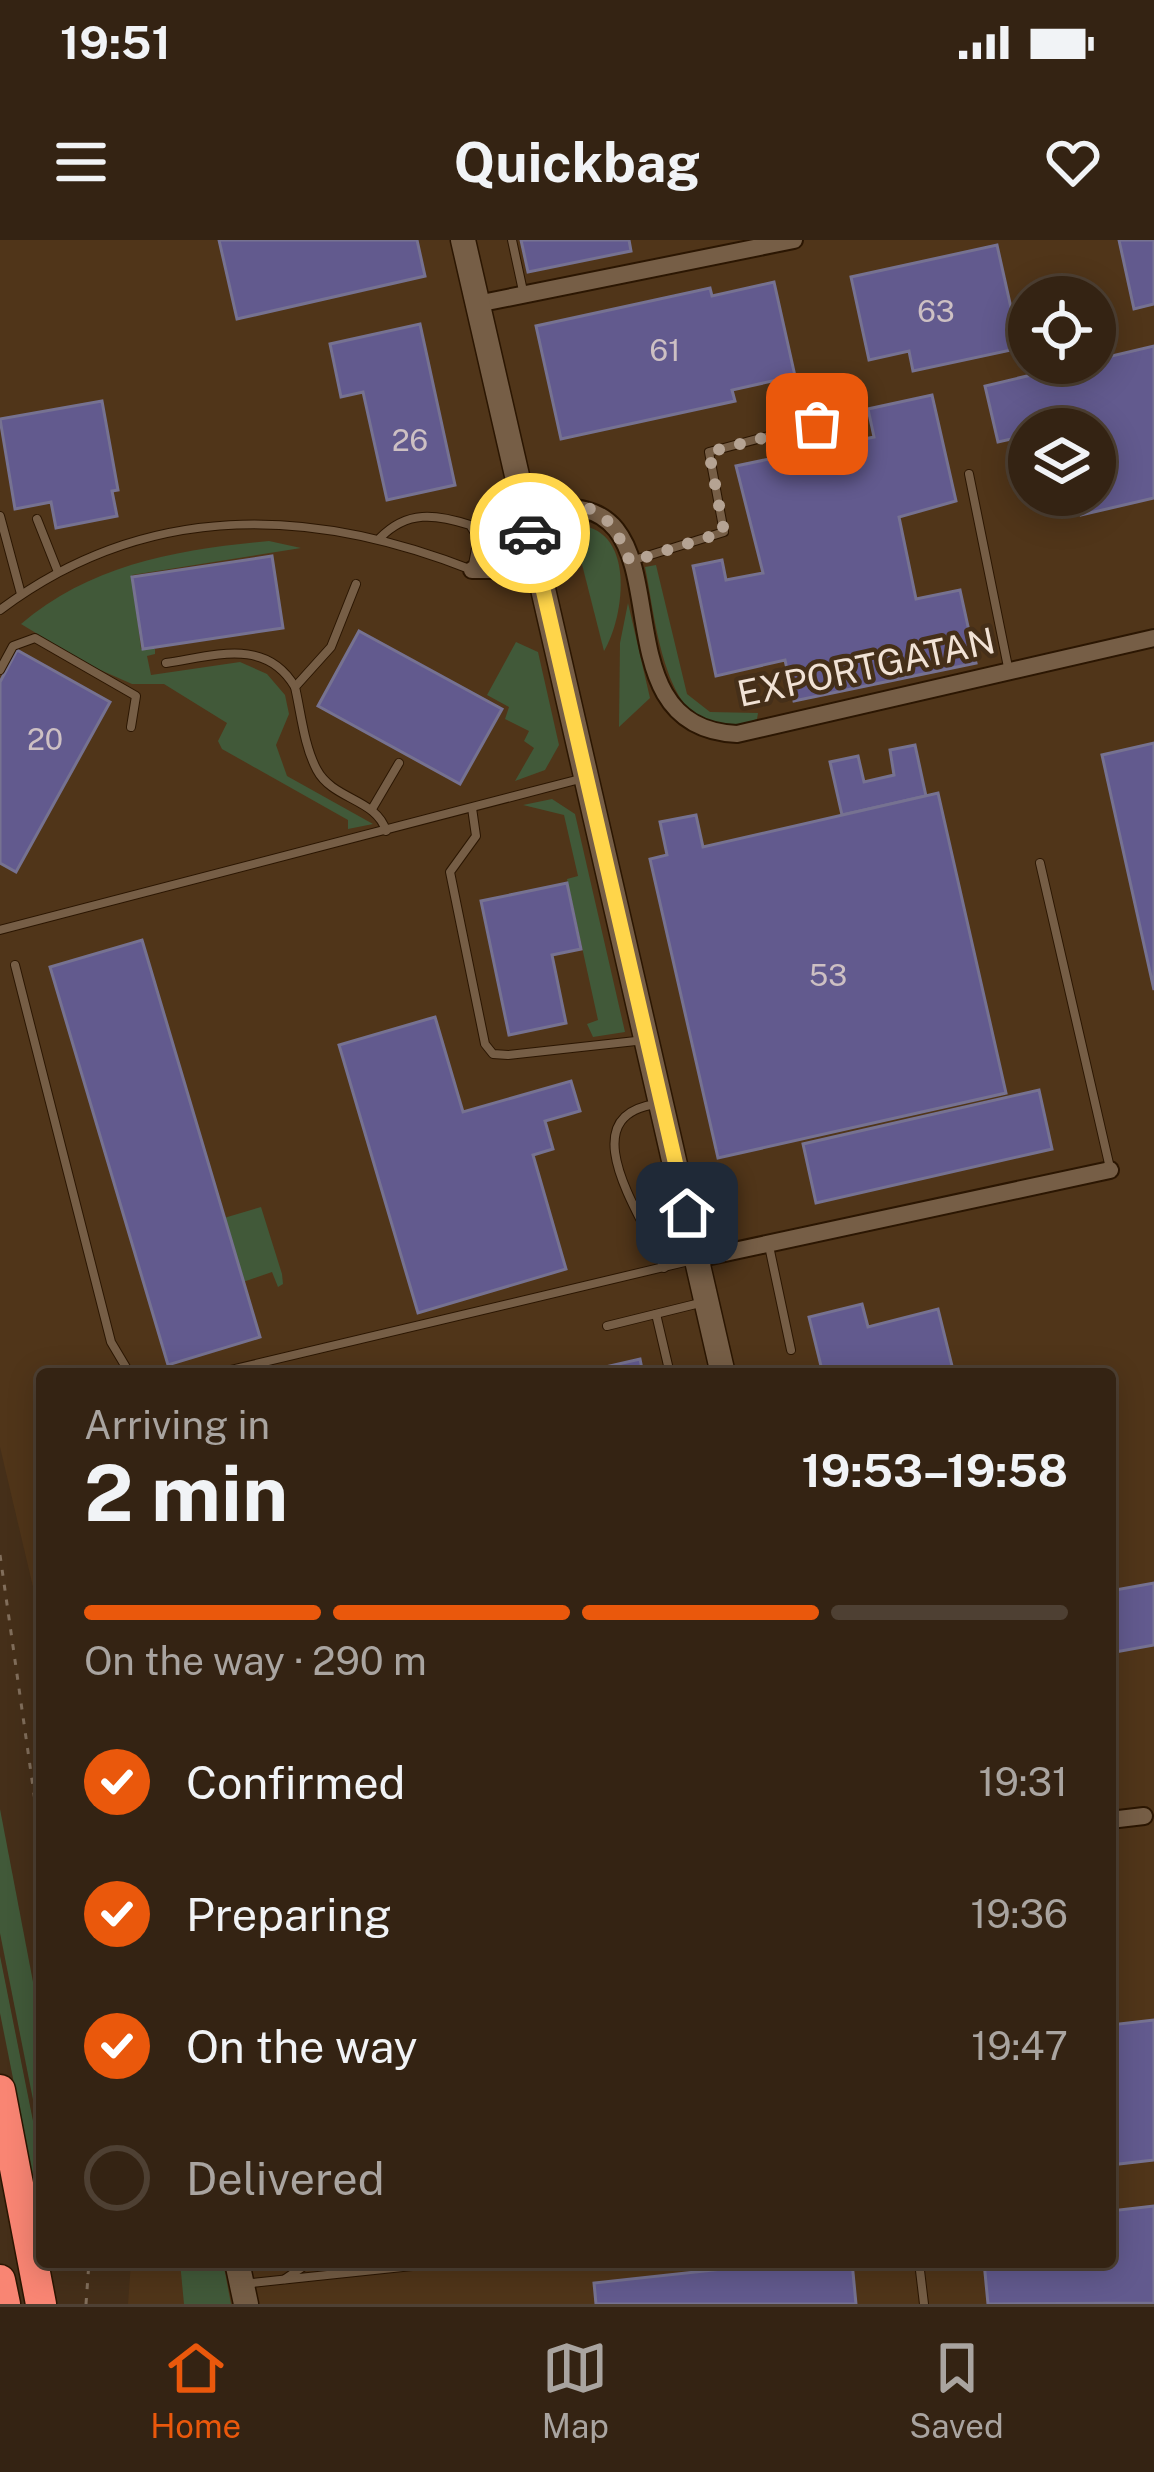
<!DOCTYPE html>
<html lang="en">
<head>
<meta charset="utf-8">
<style>
  body { margin:0; font-family:"Public Sans",sans-serif; background:#3c2b1c; color:#f1f3f6; height:100vh; display:flex; flex-direction:column; font-size:45px; white-space:nowrap }
  * { box-sizing:border-box; margin:0 }
  p { font-size:39px; color:#a9a4a0 }
  .icon { flex:none; width:66px; height:66px; fill:none; stroke:currentColor; stroke-width:2; stroke-linecap:round; stroke-linejoin:round }
  .map { position:relative; flex:1; overflow:hidden }
  .sheet { position:absolute; left:36px; top:1128px; width:1080px; height:900px; display:flex; flex-direction:column; background:#342313; border-radius:12px; box-shadow:0 6px 30px #0003,0 0 0 3px #4e4033 }
  .sheet>* { flex:none }
  .tools { position:absolute; left:1008px; top:36px; display:grid; gap:24px }
  .tools a { display:grid; place-items:center; width:108px; height:108px; border-radius:50%; background:#342313; box-shadow:0 6px 30px #0003,0 0 0 3px #4e4033; font-size:60px }
  .pin { position:absolute; display:grid; place-items:center; width:102px; height:102px; color:#fff; margin:-51px; border-radius:24px; box-shadow:0 6px 18px #0006 }
  .courier { position:absolute; display:grid; place-items:center; width:120px; height:120px; margin:-60px; border:9px solid #ffd54a; border-radius:50%; background:#fff; color:#222; box-shadow:0 3px 15px #0007 }
  .headline em { font-style:normal; font-weight:700 }
  .headline div { display:flex; flex-direction:column-reverse }
  .headline { display:flex; align-items:center; justify-content:space-between; height:204px; padding:0 48px }
  h1 { font-size:78px; font-weight:700; line-height:90px }
  .bar { display:grid; grid-template-columns:repeat(4,1fr); gap:18px 12px; align-content:center; height:144px; padding:0 48px }
  .bar i { height:15px; border-radius:9px; background:#4e4033 }
  .bar .selected { background:#ea580c }
  .bar p { grid-column:span 4 }
  ol { padding:0 48px; list-style:none }
  li { display:flex; align-items:center; gap:36px; height:132px }
  li p { margin-inline-start:auto }
  li .icon { padding:12px; border-radius:50%; background:#ea580c; color:#fff; stroke-width:4 }
  li:last-child { color:#a9a4a0 }
  li i { width:66px; height:66px; border:6px solid #4e4033; border-radius:50% }
  .status { display:flex; justify-content:space-between; align-items:center; height:84px; padding:0 60px; background:#342313; direction:ltr }
  .status svg { height:33px; fill:currentColor }
  header { display:flex; justify-content:space-between; align-items:center; height:156px; padding:0 48px; background:#342313; font-size:54px; font-weight:700 }
  .tab-bar { display:flex; justify-content:space-around; align-items:center; height:168px; border-top:3px solid #4e4033; background:#342313; font-size:33px; color:#a9a4a0 }
  .tab-bar a { display:grid; justify-items:center; gap:6px }
  .tab-bar .selected { color:#ea580c }
  .map>svg:first-child { display:block }
  .built { fill:#503519; fill-rule:evenodd }
  .green { fill:#415939 }
  .building { fill:#625a8e; stroke:#767291; stroke-width:3 }
  .lines { fill:none; stroke-linecap:round; stroke-linejoin:round }
  .lane-casing { stroke:#2b1602; stroke-width:10 }
  .street-casing { stroke:#2b1602; stroke-width:20 }
  .secondary-casing { stroke:#2b1602; stroke-width:27 }
  .highway-casing { stroke:#2b1602; stroke-width:33 }
  .path { stroke:#816e5b; stroke-width:3; stroke-dasharray:6 9; stroke-linecap:butt }
  .lane { stroke:#765e46; stroke-width:8 }
  .street { stroke:#765e46; stroke-width:16 }
  .secondary { stroke:#765e46; stroke-width:24 }
  .highway { stroke:#f98573; stroke-width:30 }
  .done { stroke:#b5a393; stroke-width:12; stroke-dasharray:0 21.6 }
  .route { stroke:#ffd54a; stroke-width:15 }
  .labels { text-anchor:middle; stroke-width:9; stroke-linejoin:round; paint-order:stroke }
  .number-label { font-size:30px; fill:#cdc0c3 }
  .street-label { font-size:36px; fill:#f1e2d5; stroke:#452f19 }
</style>
</head>
<body>
<div class="status"><b>19:51</b><svg viewBox="0 0 49 12"><path d="M0 12V9h3v3zM5 12V6h3v6zM10 12V3h3v9zM15 12V0h3v12zM26 1h20v11H26zM47 4h2v5h-2z"/></svg></div>
<header><svg class="icon" aria-label="menu" viewBox="0 0 24 24"><path d="M4 6h16M4 12h16M4 18h16"/></svg>Quickbag<svg class="icon" aria-label="heart" viewBox="0 0 24 24"><path d="M12 20l-8-8c-3-5 5-10 8-4 3-6 11-1 8 4z"/></svg></header>
<div class="map">
<svg width="1154" height="2064" viewBox="0 0 1154 2064">
  <rect width="100%" height="100%" fill="#452f19"/>
  <!-- built -->
  <path class="built" d="M0,0h1154v2064h-1026l3,-42h979v-888h-1068v251l-42,-178zM1029,57h66v66h-66zM1029,189h66v66h-66z"/>
  <!-- green -->
  <g class="green">
    <path d="M572,285c65,-1 53,91 32,126z"/>
    <path d="M269,301l32,7 -169,27 9,74h14v5l-8,2 4,19 89,-13 27,12 18,21 4,19 -13,31 11,31 86,48 -25,5v-9l-126,-71 -4,-8 9,-18 -63,-39h-32l-43,-19 -68,-41c70,-60 159,-75 248,-83z"/>
    <path d="M656,325l31,129 23,18 48,1 -1,6c-92,41 -100,-96 -112,-152z"/>
    <path d="M628,363l22,95 -31,29 1,-84z"/>
    <path d="M516,402l22,10 21,93 -14,25 -30,11 19,-33 -10,-7 5,-10 -24,-12 4,-12 -22,-12z"/>
    <path d="M552,559l23,15 50,218 -32,5 -6,-13 11,-4 -31,-141 11,-3 -14,-61 -41,-10z"/>
    <path d="M261,967l21,67 1,10 -5,3 -6,-15 -29,10 -19,-64z"/>
    <path d="M0,1569l42,220v116l-42,-212z"/>
    <path d="M0,1716l42,210v58l-42,-211z"/>
    <path d="M180,2022h43l8,42h-47z"/>
  </g>
  <!-- building -->
  <g class="building">
    <path d="M219,0h198l8,36 -188,43z"/>
    <path d="M521,0h108l2,11 -103,21z"/>
    <path d="M1119,0h35v64l-20,5z"/>
    <path d="M997,5l23,103 -107,23 -4,-20 -40,9 -18,-83z"/>
    <path d="M774,42l21,94 -63,14 3,11 -174,38 -25,-113 174,-38 2,8z"/>
    <path d="M420,84l35,161 -68,15 -24,-108 -22,5 -11,-53z"/>
    <path d="M1154,106v152l-73,17 -5,-20h19v-66h-66v6l-31,7 -13,-56z"/>
    <path d="M932,155l24,106 -57,16 17,82 44,-9 16,73 -182,38 -9,-41 -69,16 -23,-110 29,-6 4,20 37,-7 -27,-107 138,-29 -6,-28z"/>
    <path d="M102,161l16,89 -6,1 5,25 -61,12 -5,-26 -36,7 -15,-90z"/>
    <path d="M272,316l11,72 -140,21 -11,-72z"/>
    <path d="M359,391l143,78 -42,75 -142,-78z"/>
    <path d="M17,410l93,52 -94,170 -16,-9v-181z"/>
    <path d="M1154,503v247l-52,-235z"/>
    <path d="M915,505l11,51 -84,19 -12,-53 28,-6 6,26 30,-7 -4,-25z"/>
    <path d="M938,553l68,300 -288,65 -68,-299 17,-4 -7,-33 36,-7 7,32z"/>
    <path d="M567,643l14,66 -29,6 14,68 -57,12 -28,-134z"/>
    <path d="M142,700l118,397 -92,28 -118,-398z"/>
    <path d="M435,777l28,95 108,-31 9,30 -35,10 8,28 -20,6 33,114 -148,44 -79,-268z"/>
    <path d="M1039,850l13,59 -236,54 -13,-59z"/>
    <path d="M862,1064l6,23 70,-18 16,65h-131l-14,-57z"/>
    <path d="M640,1119l3,15h-68z"/>
    <path d="M1154,1343v62l-44,8v-62z"/>
    <path d="M1154,1780v140l-44,5v-140z"/>
    <path d="M1154,1966v97l-166,1 -4,-42h126v-51z"/>
    <path d="M786,2022h66l4,42h-260l-2,-21z"/>
  </g>
  <g class="lines">
    <defs>
      <g id="lane">
        <path d="M512,0l11,51"/>
        <path d="M969,234l40,198"/>
        <path d="M0,276l21,78"/>
        <path d="M37,279l21,53"/>
        <path d="M631,321l93,-29 -15,-80 108,-29"/>
        <path d="M356,344l-25,63 -36,40c6,26 9,59 22,83 16,30 60,29 69,61"/>
        <path d="M0,370c145,-109 310,-104 472,-40l6,-32 -8,-13c-34,-11 -63,-15 -90,13"/>
        <path d="M166,423c48,-7 100,-26 129,24"/>
        <path d="M0,430l13,-24 22,-8 101,58 -5,31"/>
        <path d="M472,568l4,28 -26,36 35,172 8,10 15,1 137,-15"/>
        <path d="M372,569l27,-46"/>
        <path d="M1040,623l70,305"/>
        <path d="M0,690l580,-151"/>
        <path d="M15,725l96,377 19,32"/>
        <path d="M656,864c-90,13 -8,119 8,164"/>
        <path d="M769,1006l22,104"/>
        <path d="M656,1074l14,60"/>
        <path d="M607,1086l97,-24"/>
        <path d="M214,1134l475,-113"/>
        <path d="M919,2022l5,42"/>
        <path d="M285,2039l25,-17"/>
        <path d="M243,2044l207,-22"/>
      </g>
      <g id="street">
        <path d="M477,64l317,-64"/>
        <path d="M525,273c185,-47 53,214 212,221l417,-96"/>
        <path d="M472,330h67"/>
        <path d="M697,1019l413,-89"/>
        <path d="M1110,1580l34,-4"/>
      </g>
      <g id="secondary">
        <path d="M463,0l260,1134"/>
        <path d="M237,2022l9,42"/>
      </g>
      <g id="highway">
        <path d="M0,1850l41,214"/>
        <path d="M0,2040l5,24"/>
      </g>
    </defs>
    <!-- lane casing -->
    <use href="#lane" class="lane-casing"/>
    <!-- street casing -->
    <use href="#street" class="street-casing"/>
    <!-- secondary casing -->
    <use href="#secondary" class="secondary-casing"/>
    <!-- highway casing -->
    <use href="#highway" class="highway-casing"/>
    <!-- path -->
    <g class="path">
      <path d="M0,1315l42,295"/>
      <path d="M86,2064l3,-42"/>
    </g>
    <!-- lane -->
    <use href="#lane" class="lane"/>
    <!-- street -->
    <use href="#street" class="street"/>
    <!-- secondary -->
    <use href="#secondary" class="secondary"/>
    <!-- highway -->
    <use href="#highway" class="highway"/>
  </g>
  <g class="lines">
    <!-- done -->
    <path class="done" d="M530,293l-5,-20c60,-15 82,-11 105,49l94,-30 -15,-80 108,-28"/>
    <!-- route -->
    <path class="route" d="M530,293l157,680"/>
  </g>
  <g class="labels">
    <!-- number labels -->
    <g class="number-label">
      <text x="936" y="82">63</text>
      <text x="665" y="121">61</text>
      <text x="410" y="211">26</text>
      <text x="45" y="510">20</text>
      <text x="828" y="746">53</text>
    </g>
    <!-- street labels -->
    <g class="street-label">
      <text transform="translate(866 427) rotate(-12)" y="13">EXPORTGATAN</text>
    </g>
  </g>
</svg>
<div class="tools">
<a><svg class="icon" aria-label="locate" viewBox="0 0 24 24"><circle cx="12" cy="12" r="6"/><path d="M12 2v4M12 18v4M2 12h4M18 12h4"/></svg></a>
<a><svg class="icon" aria-label="layers" viewBox="0 0 24 24"><path d="M12 4l9 5-9 5-9-5zM3 14l9 5 9-5"/></svg></a>
</div>
<div class="pin" style="left:817px;top:184px;background:#ea580c"><svg class="icon" aria-label="bag" viewBox="0 0 24 24"><path d="M5 8h14l-1 12H6zM9 8a3 3 0 0 1 6 0"/></svg></div>
<div class="pin" style="left:687px;top:973px;background:#1f2937"><svg class="icon" aria-label="home" viewBox="0 0 24 24"><path d="M3 11l9-7 9 7M6 9v11h12V9"/></svg></div>
<div class="courier" style="left:530px;top:293px"><svg class="icon" aria-label="car" viewBox="0 0 24 24"><path d="M5 17H2v-5l4-1 3-4h7l3 4 3 1v5h-3M9 17h6M6 11h13"/><circle cx="7" cy="17" r="2"/><circle cx="17" cy="17" r="2"/></svg></div>
<section class="sheet">
<div class="headline"><div><h1>2 min</h1><p>Arriving in</p></div><em>19:53–19:58</em></div>
<div class="bar"><i class="selected"></i><i class="selected"></i><i class="selected"></i><i></i><p>On the way · 290 m</p></div>
<ol>
<li><svg class="icon" aria-label="check" viewBox="0 0 24 24"><path d="M5 12l5 5 9-10"/></svg>Confirmed<p>19:31</p></li>
<li><svg class="icon" aria-label="check" viewBox="0 0 24 24"><path d="M5 12l5 5 9-10"/></svg>Preparing<p>19:36</p></li>
<li><svg class="icon" aria-label="check" viewBox="0 0 24 24"><path d="M5 12l5 5 9-10"/></svg>On the way<p>19:47</p></li>
<li><i></i>Delivered</li>
</ol>
</section>
</div>
<nav class="tab-bar">
<a class="selected"><svg class="icon" aria-label="home" viewBox="0 0 24 24"><path d="M3 11l9-7 9 7M6 9v11h12V9"/></svg>Home</a>
<a><svg class="icon" aria-label="map" viewBox="0 0 24 24"><path d="M3 6l6-2 6 2 6-2v14l-6 2-6-2-6 2zM9 4v14M15 6v14"/></svg>Map</a>
<a><svg class="icon" aria-label="saved" viewBox="0 0 24 24"><path d="M7 4h10v16l-5-4-5 4z"/></svg>Saved</a>
</nav>
</body>
</html>
